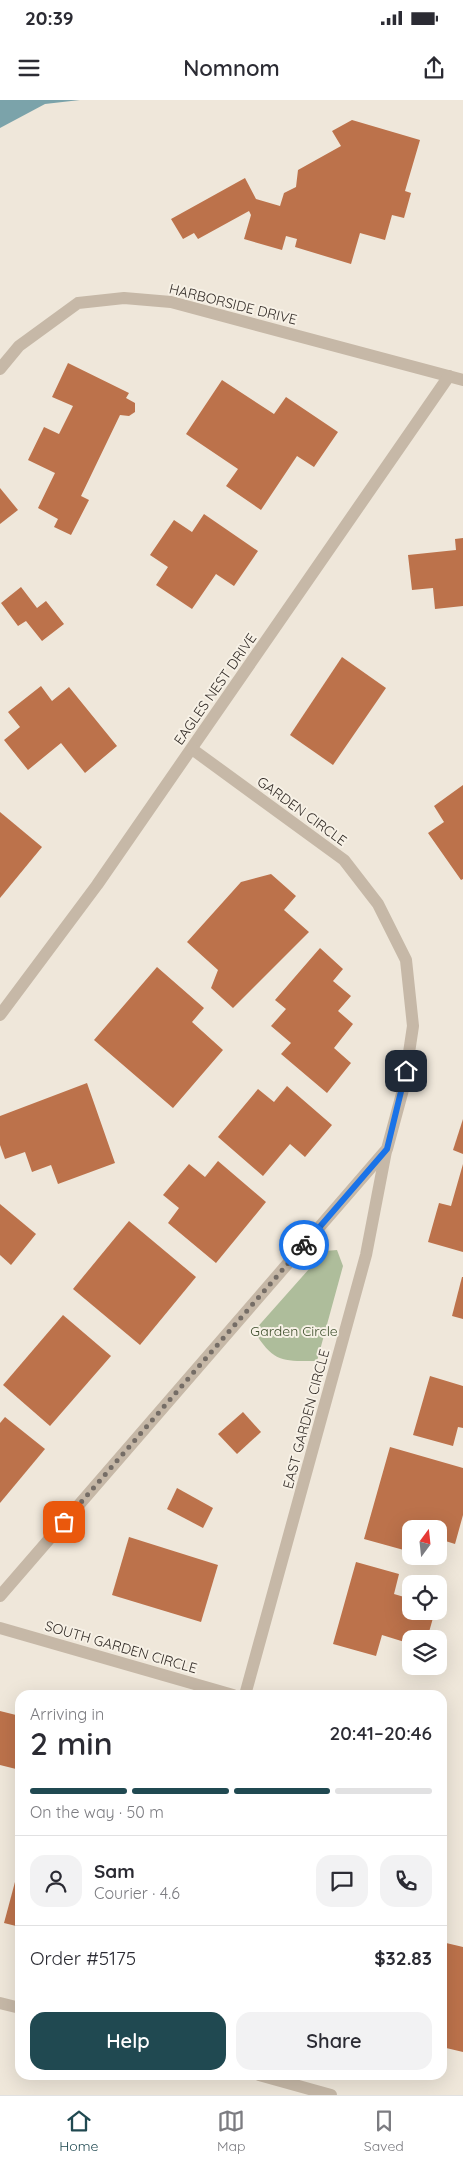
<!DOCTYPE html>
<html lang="en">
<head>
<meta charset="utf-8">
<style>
  body { margin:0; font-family:Quicksand,sans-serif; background:#f2f2f3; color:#2b2b33; height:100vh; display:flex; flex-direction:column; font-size:19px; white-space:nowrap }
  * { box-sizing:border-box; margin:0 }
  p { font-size:16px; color:#7c7c81 }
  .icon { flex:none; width:28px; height:28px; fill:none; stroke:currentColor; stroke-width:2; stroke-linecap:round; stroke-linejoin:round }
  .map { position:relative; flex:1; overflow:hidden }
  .drawer { position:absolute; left:15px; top:1590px; width:432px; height:390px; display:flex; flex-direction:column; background:#fff; border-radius:15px; box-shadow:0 5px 20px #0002 }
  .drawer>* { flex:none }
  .needle { width:32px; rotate:15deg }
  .buttons { position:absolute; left:402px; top:1420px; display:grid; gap:10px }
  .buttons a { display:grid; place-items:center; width:45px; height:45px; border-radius:10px; background:#fff; box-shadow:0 5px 20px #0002; font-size:25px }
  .pin { position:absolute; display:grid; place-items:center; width:42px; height:42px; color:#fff; margin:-21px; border-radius:10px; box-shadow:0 2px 8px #0006 }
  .courier { position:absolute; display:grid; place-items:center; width:50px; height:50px; margin:-25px; border:4px solid #1a73e8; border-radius:50%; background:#fff; color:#222; box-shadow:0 1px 6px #0007 }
  .summary em { font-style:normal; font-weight:600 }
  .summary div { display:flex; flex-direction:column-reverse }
  .summary { display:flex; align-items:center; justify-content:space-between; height:85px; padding:0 15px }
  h1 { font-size:32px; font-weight:600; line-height:38px }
  .bar { display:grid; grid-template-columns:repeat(4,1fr); gap:8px 5px; align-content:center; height:60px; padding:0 15px }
  .bar i { height:6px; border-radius:4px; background:#e1e1e2 }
  .bar .selected { background:#204951 }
  .bar p { grid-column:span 4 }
  .line { display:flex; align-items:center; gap:12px; padding:0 15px; border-top:1px solid #e1e1e2 }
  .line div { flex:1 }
  .round { display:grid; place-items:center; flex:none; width:52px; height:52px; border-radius:15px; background:#f2f2f3 }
  .button { display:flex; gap:10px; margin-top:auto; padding:10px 15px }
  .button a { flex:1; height:58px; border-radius:15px; background:#204951; color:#fff; font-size:20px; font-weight:600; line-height:58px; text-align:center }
  .button a+a { background:#f2f2f3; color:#2b2b33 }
  .status { display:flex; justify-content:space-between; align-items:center; height:35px; padding:0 25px; background:#fff; direction:ltr }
  .status svg { height:14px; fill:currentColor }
  header { display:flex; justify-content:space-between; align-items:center; height:65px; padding:0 15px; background:#fff; font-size:22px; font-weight:600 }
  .tabs { display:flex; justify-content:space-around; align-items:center; height:70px; border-top:1px solid #e1e1e2; background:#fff; font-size:14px; color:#7c7c81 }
  .tabs a { display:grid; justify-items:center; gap:2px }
  .tabs .selected { color:#204951 }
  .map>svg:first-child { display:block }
  .green { fill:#aebd9b }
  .water { fill:#7ba3aa }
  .building { fill:#bc724b }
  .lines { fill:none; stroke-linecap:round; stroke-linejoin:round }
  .street { stroke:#c6b8a7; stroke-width:12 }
  .done { stroke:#756d66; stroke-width:5; stroke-dasharray:0 9 }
  .route { stroke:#1a73e8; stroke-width:6 }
  .labels { text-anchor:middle; stroke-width:4; stroke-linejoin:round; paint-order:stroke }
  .street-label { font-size:14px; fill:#332c27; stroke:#f7f1e6 }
  .park-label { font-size:14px; fill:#3f4f2d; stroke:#f7f1e6 }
</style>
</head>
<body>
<div class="status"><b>20:39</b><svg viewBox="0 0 49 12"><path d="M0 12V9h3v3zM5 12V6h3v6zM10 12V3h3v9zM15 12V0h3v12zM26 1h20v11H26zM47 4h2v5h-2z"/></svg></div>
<header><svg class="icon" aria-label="menu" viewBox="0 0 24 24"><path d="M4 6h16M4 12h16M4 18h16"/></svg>Nomnom<svg class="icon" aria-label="share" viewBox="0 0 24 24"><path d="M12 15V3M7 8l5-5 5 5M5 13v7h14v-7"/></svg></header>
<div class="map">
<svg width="463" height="1995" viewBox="0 0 463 1995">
  <rect width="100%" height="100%" fill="#efe7da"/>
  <!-- green -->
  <path class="green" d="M337,1150l6,16 -26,95c-35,0 -43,2 -63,-30l71,-80z"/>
  <!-- water -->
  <path class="water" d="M0,0h80l-35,4 -45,24z"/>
  <!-- building -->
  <g class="building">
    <path d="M352,20l68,20 -15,51 6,2 -7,25 -12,-3 -7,25 -25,-7 -9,31 -56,-17 2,-8 -11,-3 -4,14 -38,-11 7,-24 -2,-4 -51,28 -4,-6 -11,6 -12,-20 74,-41 11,21 24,7 4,-13 12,-6 2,-17 43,-24 -9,-15z"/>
    <path d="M68,263l61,30 -3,5 9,5v9l-6,4 -9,-1 -39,81 8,4 -18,35 -17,-8 4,-8 -20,-11 17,-35 -27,-13 16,-33 15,7 14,-28 -21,-9z"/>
    <path d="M222,280l52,34 12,-17 52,35 -24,35 -17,-11 -36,54 -35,-24 12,-17 -52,-35z"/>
    <path d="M0,388l18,22 -18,14z"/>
    <path d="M204,414l54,37 -24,35 -18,-12 -24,35 -36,-24 12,-18 -18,-12 24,-35 18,12z"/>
    <path d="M463,438v68l-28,3 -2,-21 -21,2 -4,-35 48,-5 -1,-11z"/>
    <path d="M21,487l16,21 9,-7 18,23 -22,17 -16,-20 -8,5 -17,-23z"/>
    <path d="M342,557l44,31 -53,77 -43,-30z"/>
    <path d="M41,586l11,15 17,-14 48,59 -32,27 -24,-30 -33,27 -24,-30 16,-13 -12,-15z"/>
    <path d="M463,685v94l-2,1 -33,-47 16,-11 -10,-16z"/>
    <path d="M0,712l42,35 -42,51z"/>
    <path d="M271,774l25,22 -12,14 25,22 -76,76 -22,-20 7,-18 -31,-28 54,-60z"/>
    <path d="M320,848l23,21 -10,12 18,15 -13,15 15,13 -19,24 17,15 -24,30 -46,-39 10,-11 -20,-17 15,-17 -11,-9z"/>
    <path d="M157,867l47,41 -12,14 31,28 -50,58 -79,-68z"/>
    <path d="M87,983l28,80 -57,21 -7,-19 -19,7 -7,-20 -20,7 -5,-14v-29z"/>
    <path d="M287,986l45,39 -27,32 -15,-13 -27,32 -45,-39 40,-48 16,13z"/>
    <path d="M463,1019v35l-10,-4z"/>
    <path d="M218,1061l48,41 -50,61 -48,-40 11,-15 -16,-13 26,-31 16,13z"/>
    <path d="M463,1064v88l-35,-10 11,-39 12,3z"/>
    <path d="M0,1104l36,30 -25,31 -11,-10z"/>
    <path d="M129,1121l67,56 -56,68 -67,-56z"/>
    <path d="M462,1177h1v42l-11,-3z"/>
    <path d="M63,1215l48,41 -61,70 -47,-41z"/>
    <path d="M430,1276l33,10v42l-5,-1 -5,19 -40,-11z"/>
    <path d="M243,1312l18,20 -24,22 -19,-20z"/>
    <path d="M5,1317l40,32 -45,54v-80z"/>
    <path d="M390,1347l73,21v47l-8,29 -16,-5v-10h-28v23l-47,-13z"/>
    <path d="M177,1388l36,20 -10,20 -36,-19z"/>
    <path d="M129,1437l89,28 -17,57 -89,-27z"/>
    <path d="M356,1462l43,12 -5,20 17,5v12h24l-8,28h-16v5l-29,-9 -6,21 -43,-12z"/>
    <path d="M0,1611l20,5v54l-20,-5z"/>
    <path d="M19,1767h1v60l-16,-4z"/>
    <path d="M442,1842l21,5v105l-21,-5z"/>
  </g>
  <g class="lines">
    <!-- street -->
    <g class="street">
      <path d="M0,269l19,-23 59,-43 46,-5 47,4 292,78"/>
      <path d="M0,915l97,-130 352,-509"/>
      <path d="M0,1496l387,-447 17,-63 9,-60 -7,-66 -28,-56 -34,-44 -152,-111"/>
      <path d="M0,1528l233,67"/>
      <path d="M245,1595l121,-440 20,-104"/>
      <path d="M0,1903l20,5"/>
      <path d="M259,1975l72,20"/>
    </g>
  </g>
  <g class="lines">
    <!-- done -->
    <path class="done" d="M64,1422l240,-277"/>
    <!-- route -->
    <path class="route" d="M304,1145l83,-96 19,-78"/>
  </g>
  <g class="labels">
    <!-- street labels -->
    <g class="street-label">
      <text transform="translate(233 204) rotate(14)" y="5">HARBORSIDE DRIVE</text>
      <text transform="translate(215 589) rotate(-55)" y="5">EAGLES NEST DRIVE</text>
      <text transform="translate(302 711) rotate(36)" y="5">GARDEN CIRCLE</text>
      <text transform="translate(306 1319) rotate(-75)" y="5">EAST GARDEN CIRCLE</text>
      <text transform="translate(121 1547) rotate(16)" y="5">SOUTH GARDEN CIRCLE</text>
    </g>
    <!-- park labels -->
    <g class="park-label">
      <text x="294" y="1236">Garden Circle</text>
    </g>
  </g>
</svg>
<div class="buttons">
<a><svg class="needle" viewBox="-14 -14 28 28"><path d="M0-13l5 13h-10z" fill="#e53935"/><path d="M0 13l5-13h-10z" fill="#7c7c81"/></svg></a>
<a><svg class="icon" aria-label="locate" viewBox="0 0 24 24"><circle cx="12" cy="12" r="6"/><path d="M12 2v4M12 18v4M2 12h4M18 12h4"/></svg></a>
<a><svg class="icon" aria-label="layers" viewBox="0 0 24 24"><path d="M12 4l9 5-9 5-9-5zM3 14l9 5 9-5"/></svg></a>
</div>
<div class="pin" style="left:64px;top:1422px;background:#ea580c"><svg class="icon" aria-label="bag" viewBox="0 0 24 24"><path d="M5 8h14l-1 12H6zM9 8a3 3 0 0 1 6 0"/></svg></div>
<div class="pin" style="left:406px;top:971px;background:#1f2937"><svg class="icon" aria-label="home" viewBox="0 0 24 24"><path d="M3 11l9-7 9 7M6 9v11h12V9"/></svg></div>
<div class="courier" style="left:304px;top:1145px"><svg class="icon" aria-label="bike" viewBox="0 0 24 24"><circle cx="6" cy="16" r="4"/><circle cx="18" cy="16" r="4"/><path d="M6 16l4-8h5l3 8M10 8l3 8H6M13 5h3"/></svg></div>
<section class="drawer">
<div class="summary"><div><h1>2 min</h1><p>Arriving in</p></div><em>20:41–20:46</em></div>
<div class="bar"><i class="selected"></i><i class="selected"></i><i class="selected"></i><i></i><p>On the way · 50 m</p></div>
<div class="line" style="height:90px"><a class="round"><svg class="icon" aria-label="person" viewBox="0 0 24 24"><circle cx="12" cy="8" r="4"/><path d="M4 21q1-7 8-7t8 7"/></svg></a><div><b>Sam</b><p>Courier · 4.6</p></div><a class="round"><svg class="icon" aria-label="chat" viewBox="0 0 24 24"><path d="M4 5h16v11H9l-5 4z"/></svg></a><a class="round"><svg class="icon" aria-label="phone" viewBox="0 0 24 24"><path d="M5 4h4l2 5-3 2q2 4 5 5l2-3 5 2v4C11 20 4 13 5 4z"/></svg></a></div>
<div class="line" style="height:65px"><div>Order #5175</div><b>$32.83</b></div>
<div class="button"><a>Help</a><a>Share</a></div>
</section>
</div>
<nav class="tabs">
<a class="selected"><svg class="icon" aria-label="home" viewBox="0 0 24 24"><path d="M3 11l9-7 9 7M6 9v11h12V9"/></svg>Home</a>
<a><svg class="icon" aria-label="map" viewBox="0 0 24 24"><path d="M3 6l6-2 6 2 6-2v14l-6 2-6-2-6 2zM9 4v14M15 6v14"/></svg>Map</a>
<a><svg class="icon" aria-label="saved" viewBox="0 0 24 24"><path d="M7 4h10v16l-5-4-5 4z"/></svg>Saved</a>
</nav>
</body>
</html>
